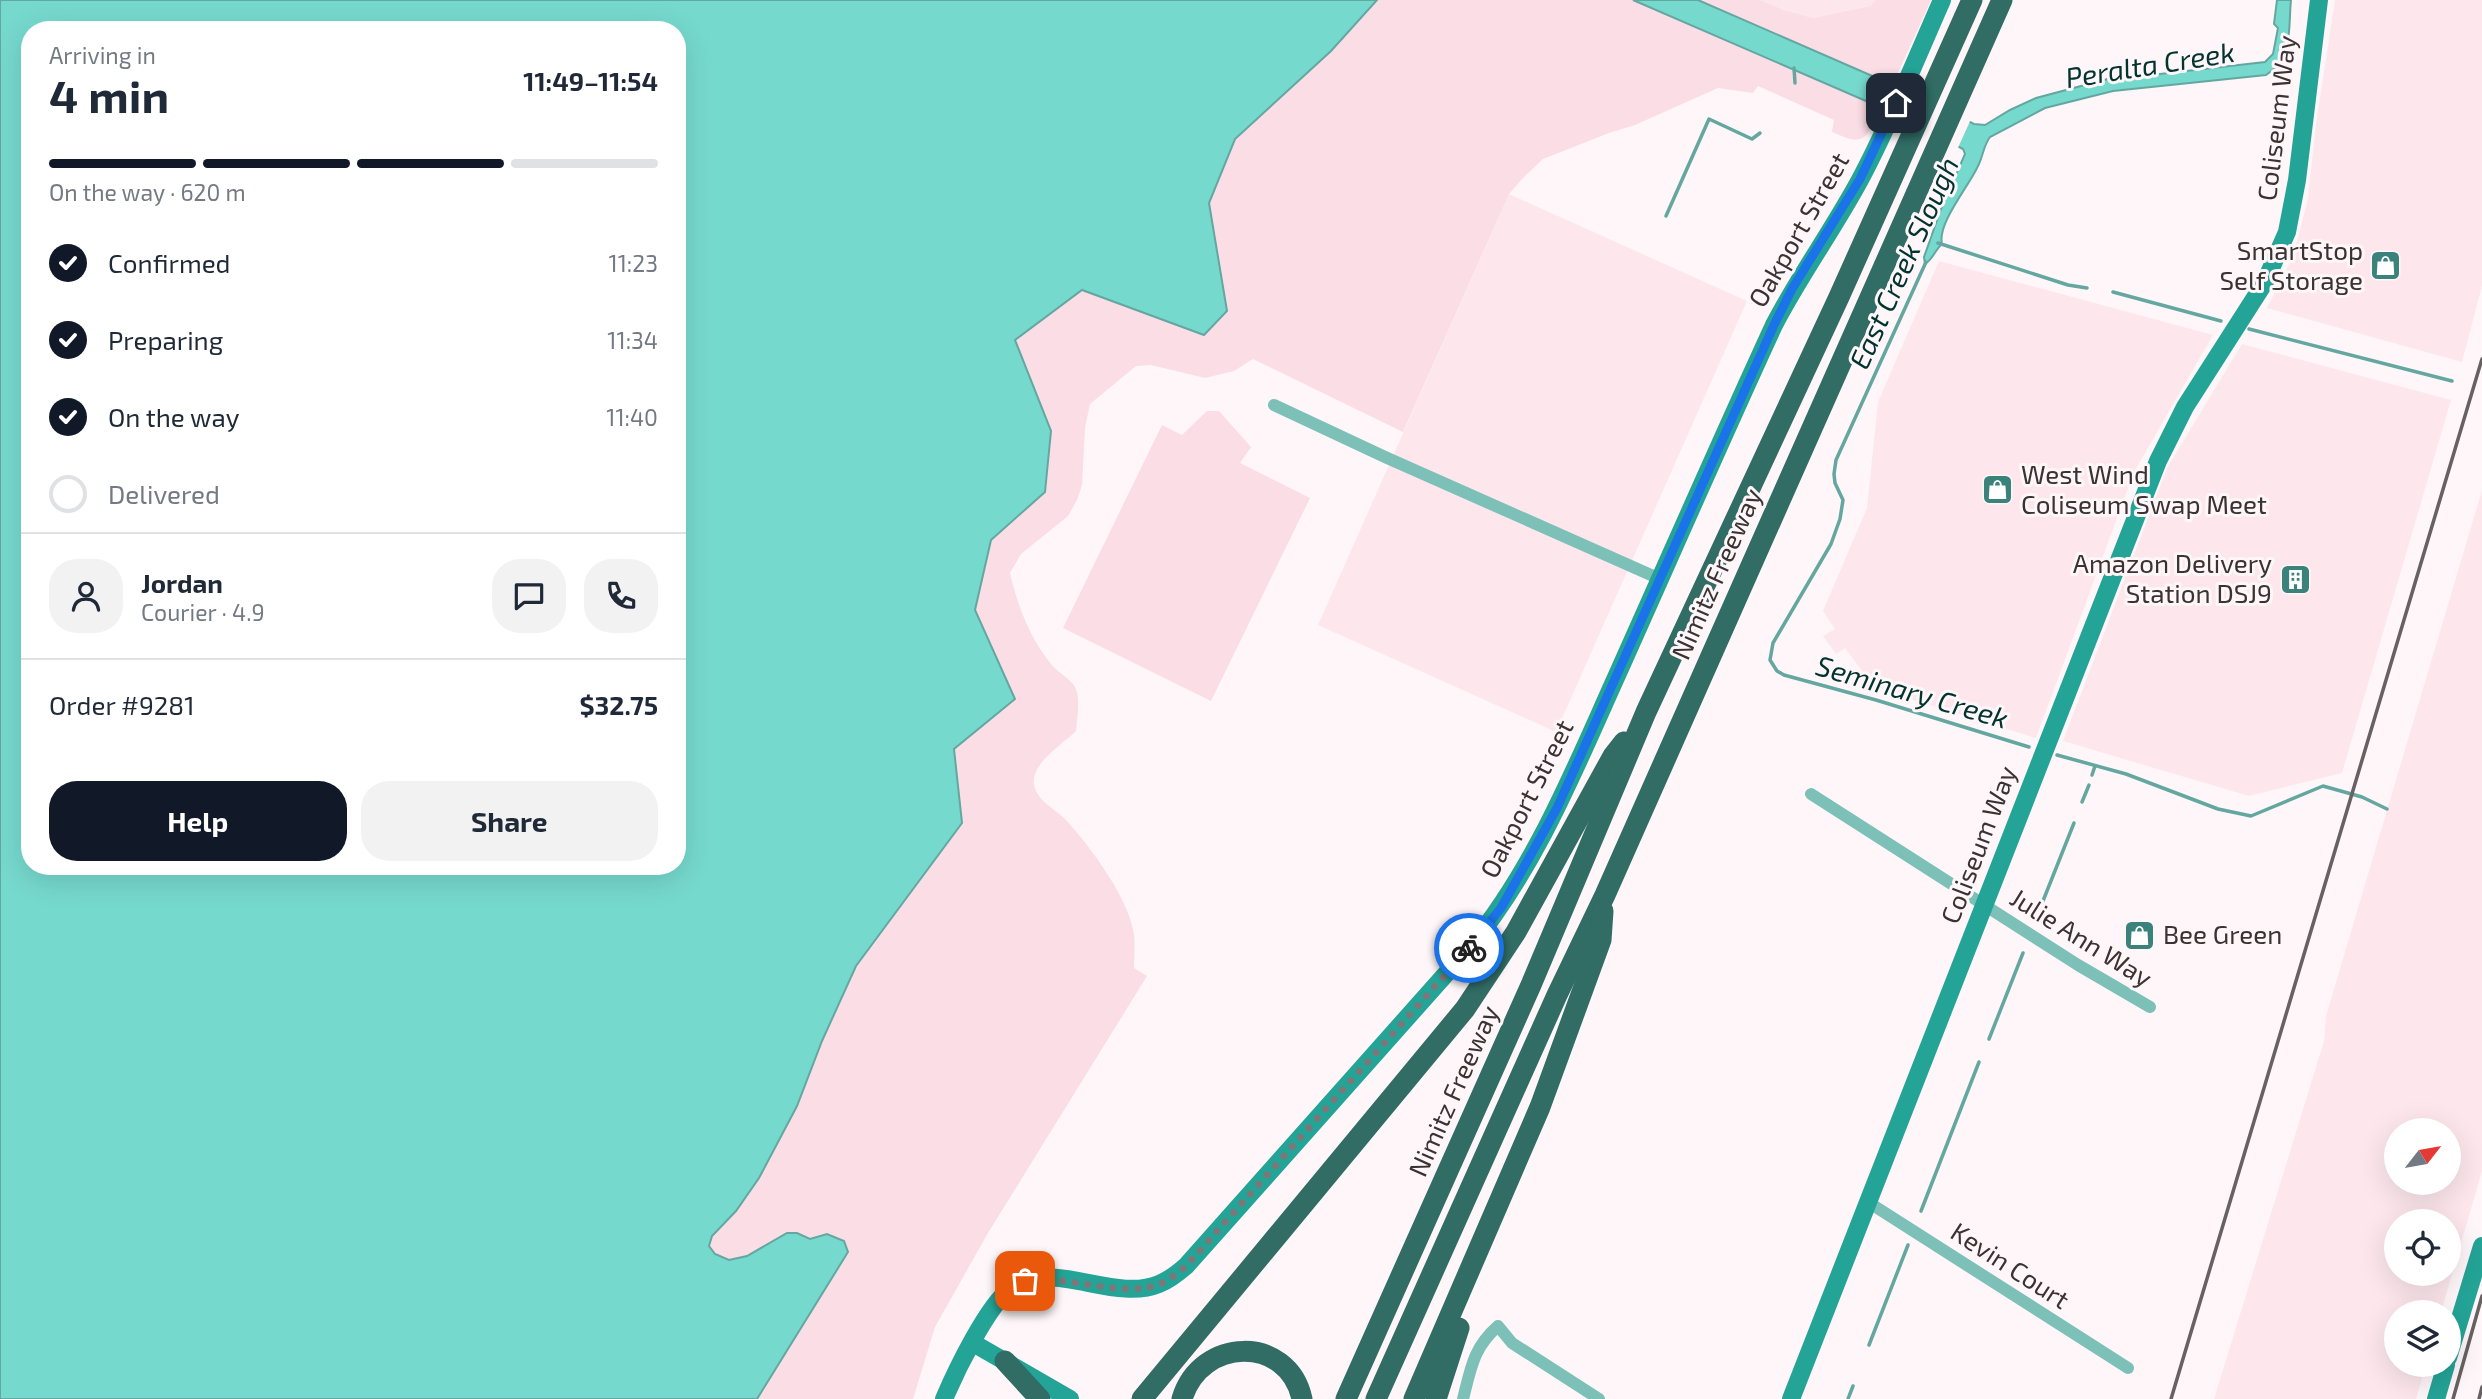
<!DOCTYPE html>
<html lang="en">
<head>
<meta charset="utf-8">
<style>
  body { margin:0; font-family:"Exo 2",sans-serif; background:#f2f2f3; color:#1f2937; height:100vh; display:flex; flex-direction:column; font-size:26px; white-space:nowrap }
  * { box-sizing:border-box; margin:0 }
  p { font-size:23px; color:#747a83 }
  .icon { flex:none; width:38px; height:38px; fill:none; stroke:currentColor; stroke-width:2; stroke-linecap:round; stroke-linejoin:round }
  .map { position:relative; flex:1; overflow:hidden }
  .sheet { position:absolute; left:21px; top:21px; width:665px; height:854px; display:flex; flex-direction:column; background:#fff; border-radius:28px; box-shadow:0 7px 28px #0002 }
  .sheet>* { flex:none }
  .needle { width:46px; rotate:59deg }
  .fabs { position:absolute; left:2384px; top:1118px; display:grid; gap:14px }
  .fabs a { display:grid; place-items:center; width:77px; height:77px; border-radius:50%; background:#fff; box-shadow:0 7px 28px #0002; font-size:35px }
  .pin { position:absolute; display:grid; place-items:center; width:60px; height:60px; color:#fff; margin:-30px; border-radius:14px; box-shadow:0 4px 10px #0006 }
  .courier { position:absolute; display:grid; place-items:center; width:70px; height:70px; margin:-35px; border:5px solid #1a73e8; border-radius:50%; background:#fff; color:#222; box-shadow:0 2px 9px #0007 }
  .summary em { font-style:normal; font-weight:700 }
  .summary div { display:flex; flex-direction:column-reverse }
  .summary { display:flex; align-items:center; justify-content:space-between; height:119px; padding:0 28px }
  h1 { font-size:46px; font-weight:700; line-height:52px }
  .bar { display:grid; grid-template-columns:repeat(4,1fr); gap:10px 7px; align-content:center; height:84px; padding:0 28px }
  .bar i { height:9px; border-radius:5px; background:#e0e1e3 }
  .bar .on { background:#111827 }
  .bar p { grid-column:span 4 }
  .line { display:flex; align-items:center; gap:18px; padding:0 28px; border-top:2px solid #e0e1e3 }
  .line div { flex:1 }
  .round { display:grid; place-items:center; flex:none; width:74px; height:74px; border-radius:28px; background:#f2f2f3 }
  ol { padding:0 28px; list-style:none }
  li { display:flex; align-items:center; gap:21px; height:77px }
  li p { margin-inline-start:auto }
  li .icon { padding:7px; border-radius:50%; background:#111827; color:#fff; stroke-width:4 }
  li:last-child { color:#747a83 }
  li i { width:38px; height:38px; border:4px solid #e0e1e3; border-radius:50% }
  .cta { display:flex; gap:14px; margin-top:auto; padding:14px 28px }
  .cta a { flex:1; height:80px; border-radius:28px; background:#111827; color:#fff; font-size:28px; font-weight:700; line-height:80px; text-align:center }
  .cta a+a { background:#f2f2f3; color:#1f2937 }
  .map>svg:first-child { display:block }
  .built { fill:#fde7ed; fill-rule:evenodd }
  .green { fill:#fbdde5; fill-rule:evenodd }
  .water { fill:#76d9ce; stroke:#64a7a0; stroke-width:2; fill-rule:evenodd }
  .pier { fill:#fef6f8 }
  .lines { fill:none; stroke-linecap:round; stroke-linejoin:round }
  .stream { stroke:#64a7a0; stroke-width:3.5 }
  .street { stroke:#7cc0b7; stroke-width:12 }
  .secondary { stroke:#24a397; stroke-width:18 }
  .highway { stroke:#316c65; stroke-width:21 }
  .rail { stroke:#676162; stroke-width:3.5 }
  .done { stroke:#7e7779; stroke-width:7; stroke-dasharray:0 12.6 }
  .route { stroke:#1a73e8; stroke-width:9 }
  .labels { text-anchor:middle; stroke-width:6; stroke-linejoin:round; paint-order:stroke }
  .street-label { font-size:26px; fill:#393334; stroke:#fef6f8 }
  .poi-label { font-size:26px; fill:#393334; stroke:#fef6f8; text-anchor:end }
  .water-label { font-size:28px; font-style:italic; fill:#01332f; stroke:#fef6f8 }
</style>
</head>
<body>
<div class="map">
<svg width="2482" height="1399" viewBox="0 0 2482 1399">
  <rect width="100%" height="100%" fill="#fef6f8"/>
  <!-- built -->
  <g class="built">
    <path d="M1760,0h116l-6,6 -57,12 -29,-8z"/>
    <path d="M2335,0h147v286l-20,76 -195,-54 26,-51 15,-58 8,-75z"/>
    <path d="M1509,194l238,107 -191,431 -238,-107z"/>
    <path d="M1939,261l274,74 -79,137 -98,266 -161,-50 -30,-40 -9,6 -13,-18 12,-7 -12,-18 44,-103 11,-106z"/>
    <path d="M2242,344l209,56 -109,373 -93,23 -186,-55 104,-273z"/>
    <path d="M2482,490v681l-41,141h-45v53h30l-10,34h-202l110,-358 2,-25zM2396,1130h52v53h-52zM2396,1222h52v52h-52z"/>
  </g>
  <!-- green -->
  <g class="green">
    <path d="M0,0h1760l24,10 29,8 57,-12 6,-6h55l-53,117c-15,27 -18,27 -46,15l2,-12 -76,-34 -5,7 -35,-5 -83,37 -26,8 -66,26 -21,20 -13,15 -106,238 -150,-73 -19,12 -29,7 -54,-13 -15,1 -46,38 -5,24 -3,57 -5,15 -9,16 -47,38 -11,19c8,34 19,63 41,91 6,8 19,14 24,23 6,12 2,31 1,44 -13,13 -45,32 -42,53 2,17 22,25 32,36 24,26 64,80 68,115 1,11 0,23 0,33l13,8 -159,257 -53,94 -22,72h-913zM30,30h647v836h-647z"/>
    <path d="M1207,411h12l32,36 -11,16 70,35 -99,203 -148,-73 99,-203 20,10z"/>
  </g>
  <!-- water -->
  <g class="water">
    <path d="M0,0h1377l-46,51 -96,88 -26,64 18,108 -23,24 -122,-45 -67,50 36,91 -6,61 -54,48 -16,70 40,89 -61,50 8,74 -106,143 -34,75 -25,65 -38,72 -23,33 -24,25 -3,10 6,8 14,6 18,-4 40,-23h10l13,6 17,-5 17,7 4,11 -91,147h-757zM30,30h647v836h-647z"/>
    <path d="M1633,0h65l211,92 65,32 11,1 25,-15 26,-12 79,-21 1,2 149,-17 8,-8 5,-26 -4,-4 3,-24h14c-3,29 3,58 -25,75l-153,16 -68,17 -55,29c-7,9 -7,21 -13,31 -9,19 -40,56 -35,76 -7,6 -9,15 -17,20l-1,-7 17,-48 24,-55 -2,-5 -67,-35z"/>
  </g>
  <!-- pier -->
  <path class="pier" d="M1913,90l58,29 -14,31 -57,-30z"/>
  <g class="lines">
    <!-- stream -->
    <g class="stream">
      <path d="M1794,68l1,15"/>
      <path d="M1666,216l43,-97 43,20 8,-6"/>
      <path d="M1938,243l130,42 19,3"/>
      <path d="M1926,262l-90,198 -2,14 1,9 8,17 -3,19 -9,25 -58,99 -3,17 7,11 7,4 92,25 153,47"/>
      <path d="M2113,292l108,29"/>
      <path d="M2249,329l203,52"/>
      <path d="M2057,755l69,19 92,35 33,7 72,-30 39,11 25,12"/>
      <path d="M2092,775l3,-9"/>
      <path d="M2082,802l7,-17"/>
      <path d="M2039,911l35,-88"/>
      <path d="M1989,1039l34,-86"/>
      <path d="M1921,1211l58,-149"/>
      <path d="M1869,1345l39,-100"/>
      <path d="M1848,1399l5,-13"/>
    </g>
    <!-- street -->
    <g class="street">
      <path d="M1274,405l111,52 275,122"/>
      <path d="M1811,794l267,171 72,42"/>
      <path d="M1868,1202l260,166"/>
      <path d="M1463,1399c8,-31 10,-51 35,-73l14,17 87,56"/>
    </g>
    <!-- secondary -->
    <g class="secondary">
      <path d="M973,1343l97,56"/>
      <path d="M2448,1358l34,-112"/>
      <path d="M944,1399c12,-28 43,-93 67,-111 40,-30 103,15 148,-4 10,-4 19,-11 27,-18l283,-318c67,-81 106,-180 149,-275 52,-116 103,-233 156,-348 27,-52 61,-98 88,-149 30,-57 54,-117 80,-176"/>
      <path d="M1791,1399l367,-938 27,-54 80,-125 22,-50 10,-52 22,-180"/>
      <path d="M2436,1399l10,-34"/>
    </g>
    <!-- highway -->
    <g class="highway">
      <path d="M1005,1361l35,38"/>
      <path d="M1142,1399l323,-390 51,-77 97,-176 11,-14"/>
      <path d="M1182,1399c18,-62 106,-65 120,0"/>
      <path d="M1346,1399l185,-414 115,-273 193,-415 133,-297"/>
      <path d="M1376,1399l181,-404 48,-100 397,-895"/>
      <path d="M1414,1399l126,-292 61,-167 2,-29"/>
      <path d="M1436,1399l23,-71"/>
    </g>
    <!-- rail -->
    <g class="rail">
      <path d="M2171,1399l311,-1040"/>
      <path d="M2453,1399l29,-103"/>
      <path d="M2479,1399l3,-12"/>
    </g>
  </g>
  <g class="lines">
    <!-- done -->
    <path class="done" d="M1025,1281c42,-7 98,18 134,3 10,-4 19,-11 27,-18l283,-318"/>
    <!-- route -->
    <path class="route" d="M1469,948l32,-40 56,-100 217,-483 18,-36 68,-110 36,-76"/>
  </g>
  <!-- icons -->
  <defs>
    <symbol id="shop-square" viewBox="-11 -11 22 22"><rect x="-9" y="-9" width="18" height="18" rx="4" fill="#3b827a" stroke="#fef6f8"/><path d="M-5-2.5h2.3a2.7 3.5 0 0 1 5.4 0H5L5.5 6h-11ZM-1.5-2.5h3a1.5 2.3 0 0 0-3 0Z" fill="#fff"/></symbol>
    <symbol id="building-square" viewBox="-11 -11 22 22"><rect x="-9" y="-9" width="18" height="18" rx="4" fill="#3b827a" stroke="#fef6f8"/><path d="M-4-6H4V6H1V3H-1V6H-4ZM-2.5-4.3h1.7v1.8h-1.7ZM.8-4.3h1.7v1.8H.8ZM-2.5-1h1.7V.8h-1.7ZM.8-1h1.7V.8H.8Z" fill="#fff"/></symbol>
  </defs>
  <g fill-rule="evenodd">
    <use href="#shop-square" x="2368" y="248" width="35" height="35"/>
    <use href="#shop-square" x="1980" y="472" width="35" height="35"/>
    <use href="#building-square" x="2278" y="562" width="35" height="35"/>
    <use href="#shop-square" x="2122" y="918" width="35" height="35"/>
  </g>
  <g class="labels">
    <!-- street labels -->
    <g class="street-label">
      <text transform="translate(2277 118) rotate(-83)" y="9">Coliseum Way</text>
      <text transform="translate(1799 230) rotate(-60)" y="9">Oakport Street</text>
      <text transform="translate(1717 574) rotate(-66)" y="9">Nimitz Freeway</text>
      <text transform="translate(1527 799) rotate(-63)" y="9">Oakport Street</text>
      <text transform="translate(1979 845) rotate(-69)" y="9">Coliseum Way</text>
      <text transform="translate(2081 938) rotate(32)" y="9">Julie Ann Way</text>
      <text transform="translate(1454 1091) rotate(-66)" y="9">Nimitz Freeway</text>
      <text transform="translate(2010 1266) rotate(33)" y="9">Kevin Court</text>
    </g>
    <!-- poi labels -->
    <g class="poi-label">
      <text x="2363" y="260">SmartStop<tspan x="2363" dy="30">Self Storage</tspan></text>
      <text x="2021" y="484" text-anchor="start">West Wind<tspan x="2021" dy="30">Coliseum Swap Meet</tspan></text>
      <text x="2272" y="573">Amazon Delivery<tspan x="2272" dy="30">Station DSJ9</tspan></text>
      <text x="2163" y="944" text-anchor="start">Bee Green</text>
    </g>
    <!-- water labels -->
    <g class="water-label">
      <text transform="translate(2150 65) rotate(-9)" y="10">Peralta Creek</text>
      <text transform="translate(1904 263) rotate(-66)" y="10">East Creek Slough</text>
      <text transform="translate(1912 692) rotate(16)" y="10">Seminary Creek</text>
    </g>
  </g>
</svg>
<div class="fabs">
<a><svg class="needle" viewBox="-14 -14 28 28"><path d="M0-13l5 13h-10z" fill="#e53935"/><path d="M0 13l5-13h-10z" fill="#747a83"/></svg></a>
<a><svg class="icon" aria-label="locate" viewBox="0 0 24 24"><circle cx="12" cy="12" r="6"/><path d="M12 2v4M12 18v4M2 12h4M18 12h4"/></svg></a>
<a><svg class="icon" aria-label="layers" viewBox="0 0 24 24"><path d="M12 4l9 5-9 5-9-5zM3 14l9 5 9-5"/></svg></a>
</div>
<div class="pin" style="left:1025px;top:1281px;background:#ea580c"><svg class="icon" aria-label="bag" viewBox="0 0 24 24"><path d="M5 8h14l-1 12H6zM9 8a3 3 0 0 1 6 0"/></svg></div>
<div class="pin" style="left:1896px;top:103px;background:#1f2937"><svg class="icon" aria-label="home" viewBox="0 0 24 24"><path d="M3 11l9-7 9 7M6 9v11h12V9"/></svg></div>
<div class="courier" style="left:1469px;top:948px"><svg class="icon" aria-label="bike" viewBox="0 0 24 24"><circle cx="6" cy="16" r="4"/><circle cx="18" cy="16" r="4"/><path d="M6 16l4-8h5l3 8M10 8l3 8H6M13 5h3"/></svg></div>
<section class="sheet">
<div class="summary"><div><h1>4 min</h1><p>Arriving in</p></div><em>11:49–11:54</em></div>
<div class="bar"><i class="on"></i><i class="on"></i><i class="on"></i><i></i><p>On the way · 620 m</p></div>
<ol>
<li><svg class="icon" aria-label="check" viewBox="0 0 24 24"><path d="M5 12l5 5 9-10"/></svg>Confirmed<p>11:23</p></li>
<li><svg class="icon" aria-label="check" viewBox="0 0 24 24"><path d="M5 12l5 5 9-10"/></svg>Preparing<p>11:34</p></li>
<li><svg class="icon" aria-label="check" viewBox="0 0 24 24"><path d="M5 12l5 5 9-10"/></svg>On the way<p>11:40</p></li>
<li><i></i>Delivered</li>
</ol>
<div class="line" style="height:126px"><a class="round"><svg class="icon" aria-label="person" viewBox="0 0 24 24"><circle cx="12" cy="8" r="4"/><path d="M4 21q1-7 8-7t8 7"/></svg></a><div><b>Jordan</b><p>Courier · 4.9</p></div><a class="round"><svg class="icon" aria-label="chat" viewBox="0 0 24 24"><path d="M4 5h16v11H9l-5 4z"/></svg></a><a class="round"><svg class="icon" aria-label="phone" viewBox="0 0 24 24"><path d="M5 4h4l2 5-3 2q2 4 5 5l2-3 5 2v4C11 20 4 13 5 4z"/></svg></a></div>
<div class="line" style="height:91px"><div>Order #9281</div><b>$32.75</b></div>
<div class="cta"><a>Help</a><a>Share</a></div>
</section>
</div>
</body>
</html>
